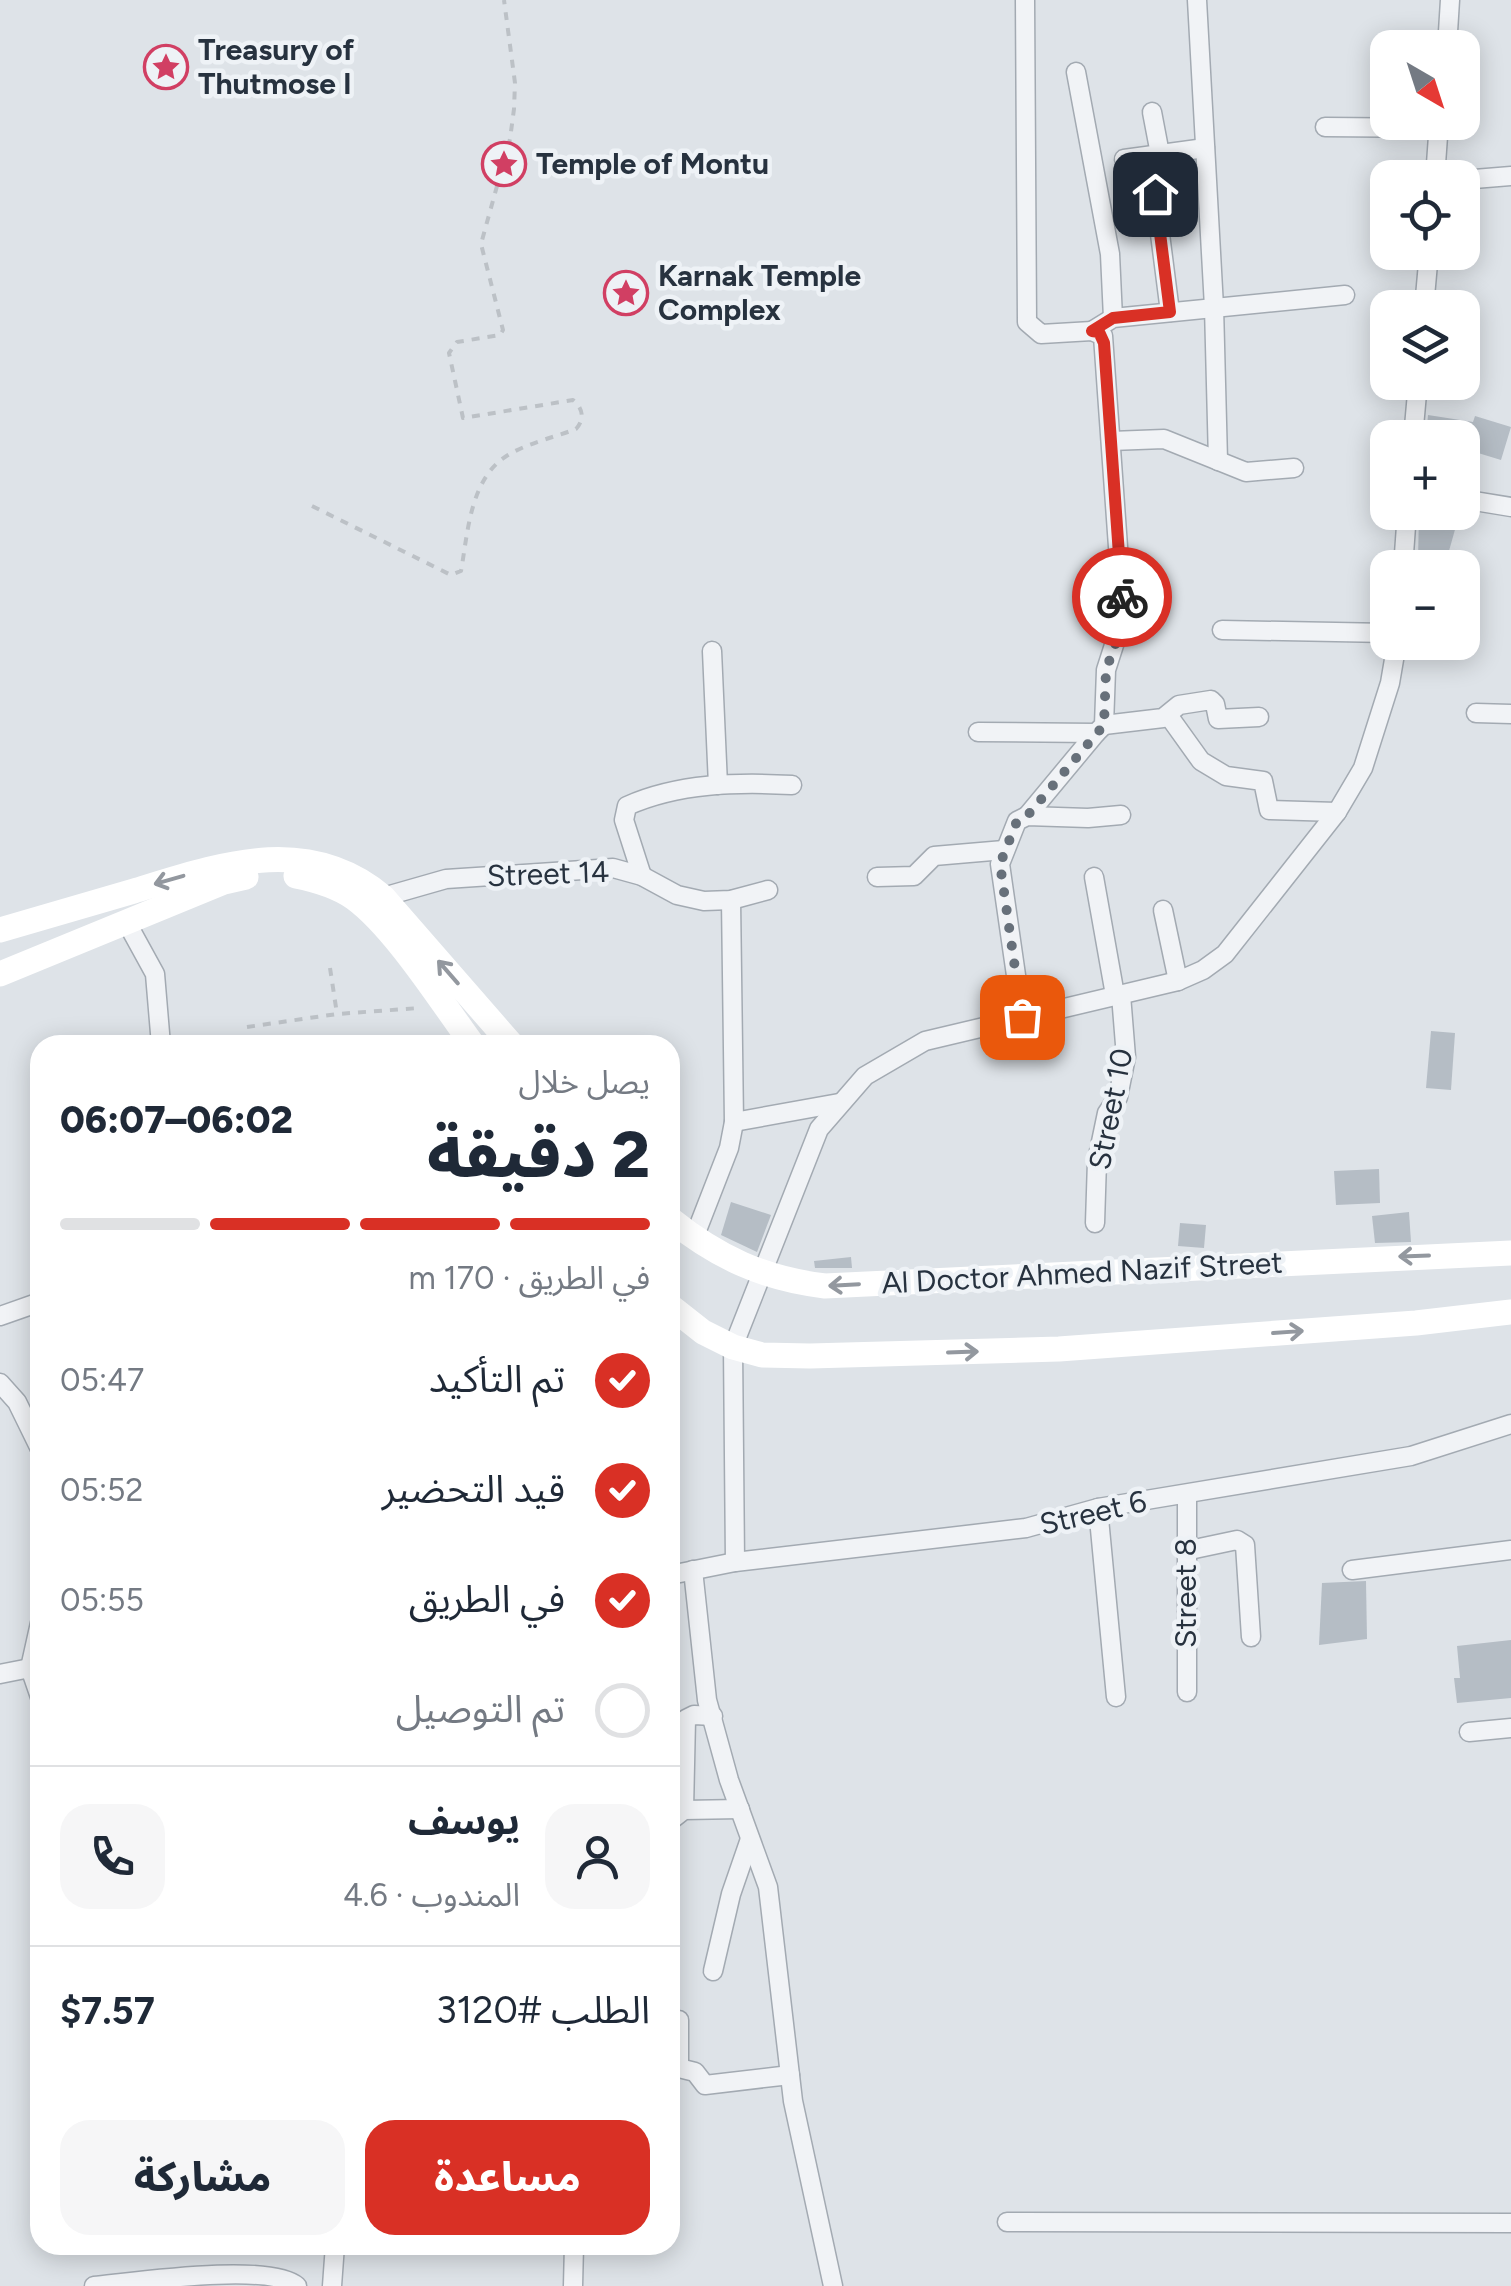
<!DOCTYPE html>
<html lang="ar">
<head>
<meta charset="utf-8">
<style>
  body { margin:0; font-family:Figtree,"Noto Sans Arabic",sans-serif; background:#f6f6f7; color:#1f2937; direction:rtl; height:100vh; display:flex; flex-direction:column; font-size:38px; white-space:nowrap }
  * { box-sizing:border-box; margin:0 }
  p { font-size:32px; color:#747a83 }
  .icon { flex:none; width:55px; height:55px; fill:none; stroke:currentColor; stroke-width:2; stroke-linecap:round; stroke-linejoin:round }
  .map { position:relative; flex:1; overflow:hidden; direction:ltr }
  .side { position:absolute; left:30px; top:1035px; width:650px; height:1220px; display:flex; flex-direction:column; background:#fff; border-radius:30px; box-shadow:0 5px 25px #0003; direction:rtl }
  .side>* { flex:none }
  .needle { width:65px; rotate:141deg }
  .buttons { position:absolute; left:1370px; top:30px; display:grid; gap:20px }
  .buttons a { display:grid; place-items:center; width:110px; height:110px; border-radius:20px; background:#fff; box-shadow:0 5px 25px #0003; font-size:50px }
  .pin { position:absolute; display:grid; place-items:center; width:85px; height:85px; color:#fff; margin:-42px; border-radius:20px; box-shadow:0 5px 15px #0006 }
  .courier { position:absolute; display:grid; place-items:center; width:100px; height:100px; margin:-50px; border:8px solid #d93025; border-radius:50%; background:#fff; color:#222; box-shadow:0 2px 12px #0007 }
  .overview em { font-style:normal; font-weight:800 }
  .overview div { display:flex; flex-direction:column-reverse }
  .overview { display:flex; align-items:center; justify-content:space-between; height:170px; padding:0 30px }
  h1 { font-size:65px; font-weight:800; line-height:75px }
  .bar { display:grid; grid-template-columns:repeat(4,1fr); gap:15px 10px; align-content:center; height:120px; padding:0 30px }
  .bar i { height:12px; border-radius:8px; background:#e0e1e3 }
  .bar .active { background:#d93025 }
  .bar p { grid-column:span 4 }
  .line { display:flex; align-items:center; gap:25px; padding:0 30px; border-top:2px solid #e0e1e3 }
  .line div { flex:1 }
  .round { display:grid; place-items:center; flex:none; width:105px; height:105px; border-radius:30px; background:#f6f6f7 }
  ol { padding:0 30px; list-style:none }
  li { display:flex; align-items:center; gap:30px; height:110px }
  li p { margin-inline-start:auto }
  li .icon { padding:10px; border-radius:50%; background:#d93025; color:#fff; stroke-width:4 }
  li:last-child { color:#747a83 }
  li i { width:55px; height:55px; border:5px solid #e0e1e3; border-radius:50% }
  .button { display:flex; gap:20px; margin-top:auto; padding:20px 30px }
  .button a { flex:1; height:115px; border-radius:30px; background:#d93025; color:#fff; font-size:40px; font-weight:800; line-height:115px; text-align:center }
  .button a+a { background:#f6f6f7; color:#1f2937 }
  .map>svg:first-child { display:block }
  .building { fill:#b5bdc5 }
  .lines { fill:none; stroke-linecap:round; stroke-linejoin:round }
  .minor-casing { stroke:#a3aab2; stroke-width:21 }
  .path { stroke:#bcc1c6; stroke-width:4; stroke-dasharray:8 8; stroke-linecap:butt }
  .minor { stroke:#f1f3f6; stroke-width:18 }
  .secondary { stroke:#fff; stroke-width:25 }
  .oneway { stroke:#93989f }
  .done { stroke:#67707a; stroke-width:10; stroke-dasharray:0 18 }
  .route { stroke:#d93025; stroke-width:12 }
  .labels { text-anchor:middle; stroke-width:9; stroke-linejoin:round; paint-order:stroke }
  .poi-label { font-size:30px; font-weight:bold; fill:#27323f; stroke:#eef2f6; text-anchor:start }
  .street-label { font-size:30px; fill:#27323f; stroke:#eef2f6 }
</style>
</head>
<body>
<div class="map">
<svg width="1511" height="2286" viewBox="0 0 1511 2286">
  <rect width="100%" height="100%" fill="#dee3e8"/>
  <!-- building -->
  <g class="building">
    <path d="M1428,415l45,7 2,-6 36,11 -10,33 -36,-11 3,-11h-42z"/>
    <path d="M1419,512h41l-15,53 -27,-3z"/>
    <path d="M1431,1031l24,2 -4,57 -25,-2z"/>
    <path d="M1379,1169l1,34 -44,2 -2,-34z"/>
    <path d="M731,1202l40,13 -14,37 -36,-17z"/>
    <path d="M1409,1212l2,30 -36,1 -3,-27z"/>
    <path d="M1180,1223l26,2 -2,23 -26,-2z"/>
    <path d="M851,1257l1,11h-37l-1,-7z"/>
    <path d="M1366,1581l1,58 -48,6 3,-62z"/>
    <path d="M1511,1640v58l-54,5 -3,-25h6l-3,-32z"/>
  </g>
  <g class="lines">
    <defs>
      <g id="minor">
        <path d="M1197,0l17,307 4,154"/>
        <path d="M1447,48l3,-48"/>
        <path d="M1076,72l34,182 3,64"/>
        <path d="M1152,112l8,42"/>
        <path d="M1325,127l114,1"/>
        <path d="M1150,156l20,156"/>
        <path d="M1124,159l81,-11"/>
        <path d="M1435,178l4,-56"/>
        <path d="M1462,180l49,-4"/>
        <path d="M1424,308l5,-56"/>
        <path d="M1092,331l21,-13 232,-23"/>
        <path d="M1413,438l5,-56"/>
        <path d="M1111,441l53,-2 82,33 48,-4"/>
        <path d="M1462,499l49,8"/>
        <path d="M1403,568l4,-56"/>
        <path d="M1222,630l166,3"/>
        <path d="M712,651l6,134"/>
        <path d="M1476,713l35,1"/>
        <path d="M1168,715l33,46 25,15 37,5 6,29 68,2"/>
        <path d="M1104,725l59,-7 16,-13 32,-5 4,4 3,15 41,-2"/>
        <path d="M978,732l118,1 8,-8 2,-55 17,-53 -20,-281 -11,-5 -51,3 -14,-12 -2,-322"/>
        <path d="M1027,816l69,-83"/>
        <path d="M642,876l-18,-56 3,-14c51,-23 111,-24 165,-21"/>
        <path d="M877,877l37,-1 20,-20 70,-6"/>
        <path d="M1094,877l21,118"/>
        <path d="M383,897l63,-18 167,-11 29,8 35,19 27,6 27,-1 37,-10"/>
        <path d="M1163,910l15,71"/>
        <path d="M127,923l28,51 6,71"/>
        <path d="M1022,1017l-22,-153 17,-43 10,-5 61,2 33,-3"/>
        <path d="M734,1122l105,-19"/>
        <path d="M1095,1223l2,-62 10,-48 11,-16 8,-40 -5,-62"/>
        <path d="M694,1238l35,-90 5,-26 -3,-222"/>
        <path d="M0,1316l40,-14"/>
        <path d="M0,1383l17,19 23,47"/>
        <path d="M1187,1494v198"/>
        <path d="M1098,1508l18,189"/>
        <path d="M1185,1551l52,-11 8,5 6,92"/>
        <path d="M735,1562l-2,-215 86,-218 46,-53 60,-35 253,-60 25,-11 22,-16 112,-142 26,-44 27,-85 7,-41"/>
        <path d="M693,1570l14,130 22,80 39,107 25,214 40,185"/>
        <path d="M1352,1570l159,-20"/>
        <path d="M670,1575l65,-13 291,-34 72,-20 313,-52 100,-32"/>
        <path d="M40,1623l-10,45 10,29"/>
        <path d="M0,1674l30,-6"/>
        <path d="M1469,1732l42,-4"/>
        <path d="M684,1810l2,-91 8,-4 19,1"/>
        <path d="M670,1821l14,-11 56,-1"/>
        <path d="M713,1971l18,-77 19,-55"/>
        <path d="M679,2020v48l16,4 10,13 85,-10"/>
        <path d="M1007,2222l504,1"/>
        <path d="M94,2286c40,-4 176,-24 203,0"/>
        <path d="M332,2286l3,-41"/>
        <path d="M573,2286l1,-41"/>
      </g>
    </defs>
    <!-- minor casing -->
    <use href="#minor" class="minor-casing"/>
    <!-- path -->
    <g class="path">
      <path d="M312,506l139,69 10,-4c7,-39 9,-93 47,-116 20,-12 47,-18 68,-26 9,-10 7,-21 -3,-29l-110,18 -14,-65 8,-11 43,-7 3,-5 -22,-86 29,-105 4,-30 1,-26 -11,-83"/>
      <path d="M330,968l7,46"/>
      <path d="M247,1027l90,-13 82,-6"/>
    </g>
    <!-- minor -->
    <use href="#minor" class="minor"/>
    <!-- secondary -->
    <g class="secondary">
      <path d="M296,876c20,4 41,10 58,22 41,30 88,105 119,147"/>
      <path d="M0,930c45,-13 89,-26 134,-39 85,-26 173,-58 249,6l129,148"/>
      <path d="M0,974l224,-92 22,-5"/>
      <path d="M670,1219c47,38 94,60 155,67l686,-33"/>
      <path d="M670,1306l33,26 30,15 29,8 48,1 249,-7 357,-26 95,-11"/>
    </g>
  </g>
  <!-- one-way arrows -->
  <defs><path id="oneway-shaft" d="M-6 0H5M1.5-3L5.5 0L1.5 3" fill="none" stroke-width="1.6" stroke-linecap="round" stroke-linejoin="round" transform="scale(2.5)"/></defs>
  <g class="oneway">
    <use href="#oneway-shaft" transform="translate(169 880) rotate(164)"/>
    <use href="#oneway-shaft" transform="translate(448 972) rotate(-131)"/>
    <use href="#oneway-shaft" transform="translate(1414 1256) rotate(178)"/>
    <use href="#oneway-shaft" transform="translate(844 1285) rotate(177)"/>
    <use href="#oneway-shaft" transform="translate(1288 1332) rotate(-4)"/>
    <use href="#oneway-shaft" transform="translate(963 1352) rotate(-2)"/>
  </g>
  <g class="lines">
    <!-- done -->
    <path class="done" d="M1022,1017l-22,-153 17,-43 10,-5 77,-91 2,-55 13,-36 3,-37"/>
    <!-- route -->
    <path class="route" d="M1122,597l-18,-254 -5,-11 -7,-1 21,-13 57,-6 -15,-118"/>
  </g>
  <!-- icons -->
  <defs>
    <symbol id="sight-ring" viewBox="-11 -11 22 22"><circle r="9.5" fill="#eef2f6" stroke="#d13f63" stroke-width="1.5"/><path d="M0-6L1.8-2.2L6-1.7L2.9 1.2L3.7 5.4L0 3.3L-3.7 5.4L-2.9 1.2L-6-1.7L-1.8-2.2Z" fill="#d13f63"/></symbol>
  </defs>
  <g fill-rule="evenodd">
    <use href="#sight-ring" x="141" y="42" width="50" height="50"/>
    <use href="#sight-ring" x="479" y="139" width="50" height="50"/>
    <use href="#sight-ring" x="601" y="268" width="50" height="50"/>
  </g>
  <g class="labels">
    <!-- poi labels -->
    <g class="poi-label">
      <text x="198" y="60">Treasury of<tspan x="198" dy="34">Thutmose I</tspan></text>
      <text x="536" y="174">Temple of Montu</text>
      <text x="658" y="286">Karnak Temple<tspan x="658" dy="34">Complex</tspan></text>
    </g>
    <!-- street labels -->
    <g class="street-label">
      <text transform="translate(548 874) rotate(-2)" y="10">Street 14</text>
      <text transform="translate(1111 1109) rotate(-79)" y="10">Street 10</text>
      <text transform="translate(1082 1273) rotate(-3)" y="10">Al Doctor Ahmed Nazif Street</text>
      <text transform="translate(1093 1513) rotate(-13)" y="10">Street 6</text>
      <text transform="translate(1186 1593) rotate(-90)" y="10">Street 8</text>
    </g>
  </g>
</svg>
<div class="buttons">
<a><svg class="needle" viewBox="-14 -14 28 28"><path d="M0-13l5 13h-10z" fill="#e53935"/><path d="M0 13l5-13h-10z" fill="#747a83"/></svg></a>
<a><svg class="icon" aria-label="locate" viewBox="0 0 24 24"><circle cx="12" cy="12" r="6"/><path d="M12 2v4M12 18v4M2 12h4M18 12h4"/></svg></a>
<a><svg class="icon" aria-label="layers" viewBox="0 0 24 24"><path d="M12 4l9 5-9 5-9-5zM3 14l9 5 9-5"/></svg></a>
<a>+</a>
<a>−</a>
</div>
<div class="pin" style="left:1022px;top:1017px;background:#ea580c"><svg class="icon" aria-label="bag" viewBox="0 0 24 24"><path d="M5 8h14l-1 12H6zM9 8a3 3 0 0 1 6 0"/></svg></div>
<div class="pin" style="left:1155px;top:194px;background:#1f2937"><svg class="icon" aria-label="home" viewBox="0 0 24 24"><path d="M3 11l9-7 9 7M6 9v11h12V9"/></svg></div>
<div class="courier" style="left:1122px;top:597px"><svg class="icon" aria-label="bike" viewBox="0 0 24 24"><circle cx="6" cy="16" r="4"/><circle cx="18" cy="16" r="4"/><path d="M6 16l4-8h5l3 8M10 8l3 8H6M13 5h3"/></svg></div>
<section class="side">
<div class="overview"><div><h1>2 دقيقة</h1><p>يصل خلال</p></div><em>06:02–06:07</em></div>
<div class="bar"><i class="active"></i><i class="active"></i><i class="active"></i><i></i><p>في الطريق · 170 m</p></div>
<ol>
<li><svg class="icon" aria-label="check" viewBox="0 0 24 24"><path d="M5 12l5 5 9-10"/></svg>تم التأكيد<p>05:47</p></li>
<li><svg class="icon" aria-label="check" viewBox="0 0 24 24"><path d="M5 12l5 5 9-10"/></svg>قيد التحضير<p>05:52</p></li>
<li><svg class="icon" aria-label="check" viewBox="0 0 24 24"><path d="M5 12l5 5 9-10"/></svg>في الطريق<p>05:55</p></li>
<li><i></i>تم التوصيل</li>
</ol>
<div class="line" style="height:180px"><a class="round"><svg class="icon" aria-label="person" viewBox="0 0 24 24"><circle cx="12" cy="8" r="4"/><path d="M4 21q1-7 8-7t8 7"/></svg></a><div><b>يوسف</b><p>المندوب · 4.6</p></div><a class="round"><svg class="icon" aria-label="phone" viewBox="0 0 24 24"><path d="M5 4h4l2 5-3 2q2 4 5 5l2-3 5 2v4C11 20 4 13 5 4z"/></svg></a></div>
<div class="line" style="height:130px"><div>الطلب #3120</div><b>$7.57</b></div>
<div class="button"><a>مساعدة</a><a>مشاركة</a></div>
</section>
</div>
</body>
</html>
